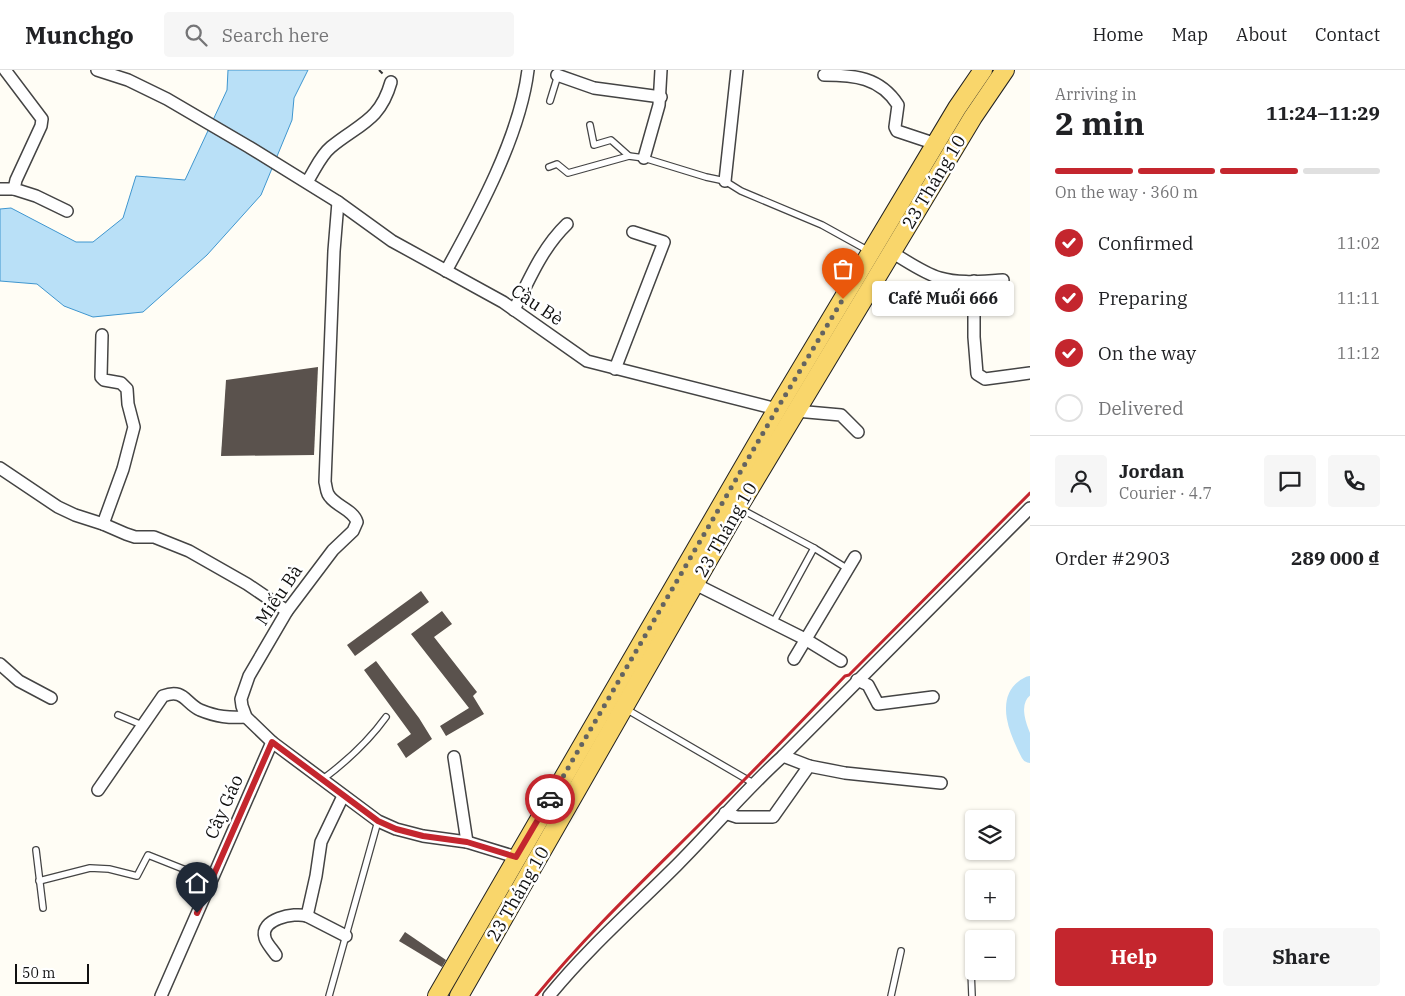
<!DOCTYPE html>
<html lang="en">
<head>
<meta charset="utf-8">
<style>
  body { margin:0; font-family:"IBM Plex Serif",serif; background:#f6f6f6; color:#202124; height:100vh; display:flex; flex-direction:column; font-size:19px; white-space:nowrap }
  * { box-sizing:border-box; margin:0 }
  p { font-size:16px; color:#757577 }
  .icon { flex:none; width:28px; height:28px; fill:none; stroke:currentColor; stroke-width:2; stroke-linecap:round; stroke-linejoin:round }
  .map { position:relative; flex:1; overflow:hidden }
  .panel { display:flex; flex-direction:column; background:#fff; width:375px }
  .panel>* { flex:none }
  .tools { position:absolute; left:965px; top:740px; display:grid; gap:10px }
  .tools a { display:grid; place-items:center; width:50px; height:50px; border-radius:5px; background:#fff; box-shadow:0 1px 4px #0004; font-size:25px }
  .scale { position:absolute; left:15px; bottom:12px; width:74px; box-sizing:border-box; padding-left:5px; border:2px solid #111; border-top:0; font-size:14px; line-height:18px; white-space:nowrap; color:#111; -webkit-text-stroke:4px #fff; paint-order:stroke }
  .pin { position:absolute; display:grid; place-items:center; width:42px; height:42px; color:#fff; margin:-51px -21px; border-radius:50% 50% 50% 0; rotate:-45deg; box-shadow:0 0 5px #0007 }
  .pin .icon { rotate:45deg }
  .courier { position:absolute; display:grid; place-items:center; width:50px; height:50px; margin:-25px; border:4px solid #c4262e; border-radius:50%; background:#fff; color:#222; box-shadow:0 1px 6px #0007 }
  .bubble { position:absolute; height:35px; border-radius:5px; background:#fff; box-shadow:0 1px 4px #0004; font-size:16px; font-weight:700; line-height:35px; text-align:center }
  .overview em { font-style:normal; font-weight:700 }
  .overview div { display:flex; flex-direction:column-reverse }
  .overview { display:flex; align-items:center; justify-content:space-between; height:85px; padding:0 25px }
  h1 { font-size:32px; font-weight:700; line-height:38px }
  .bar { display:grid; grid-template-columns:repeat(4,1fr); gap:8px 5px; align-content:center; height:60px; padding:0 25px }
  .bar i { height:6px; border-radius:4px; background:#e0e0e0 }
  .bar .selected { background:#c4262e }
  .bar p { grid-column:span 4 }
  .line { display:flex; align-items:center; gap:12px; padding:0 25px; border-top:1px solid #e0e0e0 }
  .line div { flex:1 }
  .round { display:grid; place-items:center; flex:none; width:52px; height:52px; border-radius:5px; background:#f6f6f6 }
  ol { padding:0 25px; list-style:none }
  li { display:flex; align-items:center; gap:15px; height:55px }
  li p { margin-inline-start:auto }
  li .icon { padding:5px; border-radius:50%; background:#c4262e; color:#fff; stroke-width:4 }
  li:last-child { color:#757577 }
  li i { width:28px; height:28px; border:2px solid #e0e0e0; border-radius:50% }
  .button { display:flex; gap:10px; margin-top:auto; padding:10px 25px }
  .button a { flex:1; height:58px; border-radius:5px; background:#c4262e; color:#fff; font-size:20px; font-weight:700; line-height:58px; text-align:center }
  .button a+a { background:#f6f6f6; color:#202124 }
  header { display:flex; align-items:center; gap:30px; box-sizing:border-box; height:70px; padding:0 25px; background:#fff; border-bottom:1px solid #e0e0e0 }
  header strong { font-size:24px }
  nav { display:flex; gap:28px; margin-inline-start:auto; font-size:18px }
  .search { width:350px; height:45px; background:#f6f6f6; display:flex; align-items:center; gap:12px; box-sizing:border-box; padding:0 18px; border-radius:5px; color:#757577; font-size:19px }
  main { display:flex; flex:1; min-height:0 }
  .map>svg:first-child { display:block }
  .water { fill:#b9e0f7; stroke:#3f96cf }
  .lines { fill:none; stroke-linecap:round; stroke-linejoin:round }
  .river { stroke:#b9e0f7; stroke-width:18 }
  .building { fill:#5a524d }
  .service-casing { stroke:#444; stroke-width:8 }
  .minor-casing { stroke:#444; stroke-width:14 }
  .primary-casing { stroke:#222; stroke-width:20 }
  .path { stroke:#333; stroke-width:2; stroke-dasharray:5 2.5; stroke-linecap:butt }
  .service { stroke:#fff; stroke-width:5.5 }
  .minor { stroke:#fff; stroke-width:11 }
  .primary { stroke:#f9d66b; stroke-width:18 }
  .rail { stroke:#c4262e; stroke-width:3 }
  .done { stroke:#646461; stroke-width:5; stroke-dasharray:0 9 }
  .route { stroke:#c4262e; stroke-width:6 }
  .labels { text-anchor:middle; stroke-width:5; stroke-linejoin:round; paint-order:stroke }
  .street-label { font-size:18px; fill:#111; stroke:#fff }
</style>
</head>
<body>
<header>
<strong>Munchgo</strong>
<div class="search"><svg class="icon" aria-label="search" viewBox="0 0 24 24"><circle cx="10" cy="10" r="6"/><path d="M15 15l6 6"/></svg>Search here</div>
<nav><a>Home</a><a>Map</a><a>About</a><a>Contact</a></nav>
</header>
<main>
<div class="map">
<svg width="1030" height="926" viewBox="0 0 1030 926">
  <rect width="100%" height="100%" fill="#fffdf5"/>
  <!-- water -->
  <path class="water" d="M228,0h80l-14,28 -2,22 -31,75 -54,60 -64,57 -50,5 -29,-11 -27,-22 -37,-3v-72l11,-1 65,34h17l30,-24 13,-42 49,4 42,-90z"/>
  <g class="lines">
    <!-- river -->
    <path class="river" d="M1030,615c-28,13 -10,50 0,69"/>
  </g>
  <!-- building -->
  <g class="building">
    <path d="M318,297l-4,88 -93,1 5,-76z"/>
    <path d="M421,521l8,11 -74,54 -8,-11z"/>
    <path d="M442,541l10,13 -18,13 43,55 -4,4 11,18 -38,22 -6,-10 29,-18 -58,-74z"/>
    <path d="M376,591l43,57 13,21 -26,19 -9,-14 14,-10 -47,-64z"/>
    <path d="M405,862l41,28 -4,7 -43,-26z"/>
  </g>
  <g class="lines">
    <defs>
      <g id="service">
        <path d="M550,31l8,-26"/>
        <path d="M590,55l4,20 17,-5 18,16 15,2 62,19 19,4 16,10 81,34 47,26"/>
        <path d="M549,97l8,-3 11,9 61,-17"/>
        <path d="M741,439l73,39 34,21"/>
        <path d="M773,553l41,-75"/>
        <path d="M626,639l127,74"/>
        <path d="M118,645l24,10"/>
        <path d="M323,709c24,-18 45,-37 63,-62"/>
        <path d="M36,780l7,58"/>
        <path d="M39,811l51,-13 19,1 28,7 11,-21 63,25"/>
        <path d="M329,926l49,-175"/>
        <path d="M891,926l10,-45"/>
        <path d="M972,926l-1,-26 3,-7"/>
      </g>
      <g id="minor">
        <path d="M5,0l37,49 -1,7 -25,54 -2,9 22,7 31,15"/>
        <path d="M97,0l31,10 39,19 82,48 89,55 54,39 111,61 84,59 190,48"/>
        <path d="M557,5l37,13 67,9"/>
        <path d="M824,5c30,0 56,2 74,30l-3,22 2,4 39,13"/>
        <path d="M644,88l15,-53 2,-35"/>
        <path d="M725,111l12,-111"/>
        <path d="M307,112c8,-12 13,-26 24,-35 28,-23 49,-26 60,-65"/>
        <path d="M0,119h14"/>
        <path d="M338,132l-4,49 -9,231c1,3 1,8 3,12 6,12 25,15 29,28l-4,9 -20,19 -46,61 -38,65 -8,23 1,7 4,11 26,25 106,79 18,8 27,7 44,6 49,15"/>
        <path d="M891,182c16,9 32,21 49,26 20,6 43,3 63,2"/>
        <path d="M446,201c32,-58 74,-135 82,-201"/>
        <path d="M974,211v56l3,37 8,5 45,-6"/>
        <path d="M514,240c15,-30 28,-62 53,-86"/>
        <path d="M102,265l-1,42 3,3 17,3 6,6 1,15 6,23 -11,42 -20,55"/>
        <path d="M615,299l49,-127 -31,-10"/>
        <path d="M796,341l45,4 17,17"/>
        <path d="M0,398l58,39 17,8 28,9 23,10 9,3h19l35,14 58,33 40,27"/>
        <path d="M695,514l110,55 36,22"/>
        <path d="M794,589l61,-102"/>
        <path d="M0,594l19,17 32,17"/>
        <path d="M857,610l11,5 10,19 55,-7"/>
        <path d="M783,686l26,10 36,7 96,10"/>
        <path d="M454,687l13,85"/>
        <path d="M98,720l65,-94c21,-8 22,7 37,14 17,7 29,8 46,7"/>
        <path d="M725,743l12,4h36l36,-51"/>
        <path d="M307,846l39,20"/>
        <path d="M276,885c-3,-5 -10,-12 -11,-17 -6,-19 29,-26 42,-22l9,-40 5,-34 22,-46"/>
        <path d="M161,926l111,-254"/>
        <path d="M549,926c38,-47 85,-88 128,-131 36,-36 68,-75 106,-109l247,-248"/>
      </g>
      <g id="primary">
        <path d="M437,926l340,-587 180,-301 26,-38"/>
        <path d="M459,926l279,-488 235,-391 32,-47"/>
      </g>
    </defs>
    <!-- service casing -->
    <use href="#service" class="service-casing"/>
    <!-- minor casing -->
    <use href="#minor" class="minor-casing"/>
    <!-- primary casing -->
    <use href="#primary" class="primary-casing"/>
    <!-- path -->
    <path class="path" d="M379,0l5,5"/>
    <!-- service -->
    <use href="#service" class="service"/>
    <!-- minor -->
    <use href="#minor" class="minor"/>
    <!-- primary -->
    <use href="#primary" class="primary"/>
    <!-- rail -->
    <path class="rail" d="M536,926c51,-62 111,-119 168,-176 48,-47 94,-95 141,-144l4,-1 181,-182"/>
  </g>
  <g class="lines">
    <!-- done -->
    <path class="done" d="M550,729l227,-390 66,-110"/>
    <!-- route -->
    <path class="route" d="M197,843l75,-171 106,79 18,8 27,7 44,6 49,15 34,-58"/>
  </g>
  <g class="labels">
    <!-- street labels -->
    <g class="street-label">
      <text transform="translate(934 112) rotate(-59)" y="6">23 Tháng 10</text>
      <text transform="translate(537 235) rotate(34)" y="6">Cầu Bè</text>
      <text transform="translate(726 460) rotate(-60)" y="6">23 Tháng 10</text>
      <text transform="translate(279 525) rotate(-56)" y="6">Miếu Bà</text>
      <text transform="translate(224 737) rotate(-66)" y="6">Cây Gáo</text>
      <text transform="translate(518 824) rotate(-60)" y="6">23 Tháng 10</text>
    </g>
  </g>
</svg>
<div class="tools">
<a><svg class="icon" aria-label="layers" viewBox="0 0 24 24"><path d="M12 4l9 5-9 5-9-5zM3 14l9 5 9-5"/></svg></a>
<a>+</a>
<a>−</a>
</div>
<div class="scale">50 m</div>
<div class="pin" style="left:843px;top:229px;background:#ea580c"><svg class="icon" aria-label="bag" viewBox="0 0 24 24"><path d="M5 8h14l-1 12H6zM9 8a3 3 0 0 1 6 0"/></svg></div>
<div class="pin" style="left:197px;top:843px;background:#1f2937"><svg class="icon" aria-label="home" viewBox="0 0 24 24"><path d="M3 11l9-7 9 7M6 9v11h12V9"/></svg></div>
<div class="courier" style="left:550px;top:729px"><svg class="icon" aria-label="car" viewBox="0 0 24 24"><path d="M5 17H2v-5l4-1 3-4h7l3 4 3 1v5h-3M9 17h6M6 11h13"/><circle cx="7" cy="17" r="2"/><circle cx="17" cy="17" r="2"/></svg></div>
<div class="bubble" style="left:872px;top:211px;width:142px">Café Muối 666</div>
</div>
<section class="panel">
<div class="overview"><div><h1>2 min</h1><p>Arriving in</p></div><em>11:24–11:29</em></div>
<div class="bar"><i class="selected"></i><i class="selected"></i><i class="selected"></i><i></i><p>On the way · 360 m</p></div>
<ol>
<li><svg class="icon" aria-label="check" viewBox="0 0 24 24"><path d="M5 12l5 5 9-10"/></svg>Confirmed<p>11:02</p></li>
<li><svg class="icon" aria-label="check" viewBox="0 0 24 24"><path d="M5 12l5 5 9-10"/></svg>Preparing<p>11:11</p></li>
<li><svg class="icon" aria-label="check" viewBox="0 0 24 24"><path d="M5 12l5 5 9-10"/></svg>On the way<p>11:12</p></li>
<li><i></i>Delivered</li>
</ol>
<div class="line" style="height:90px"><a class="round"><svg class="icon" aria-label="person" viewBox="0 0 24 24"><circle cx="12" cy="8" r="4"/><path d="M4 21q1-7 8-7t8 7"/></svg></a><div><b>Jordan</b><p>Courier · 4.7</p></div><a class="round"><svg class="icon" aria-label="chat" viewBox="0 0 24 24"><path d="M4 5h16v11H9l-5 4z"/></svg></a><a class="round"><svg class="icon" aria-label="phone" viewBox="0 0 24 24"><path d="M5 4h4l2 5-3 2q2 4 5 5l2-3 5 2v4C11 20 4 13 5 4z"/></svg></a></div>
<div class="line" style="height:65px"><div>Order #2903</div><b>289 000 ₫</b></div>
<div class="button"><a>Help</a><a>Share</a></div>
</section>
</main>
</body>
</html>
